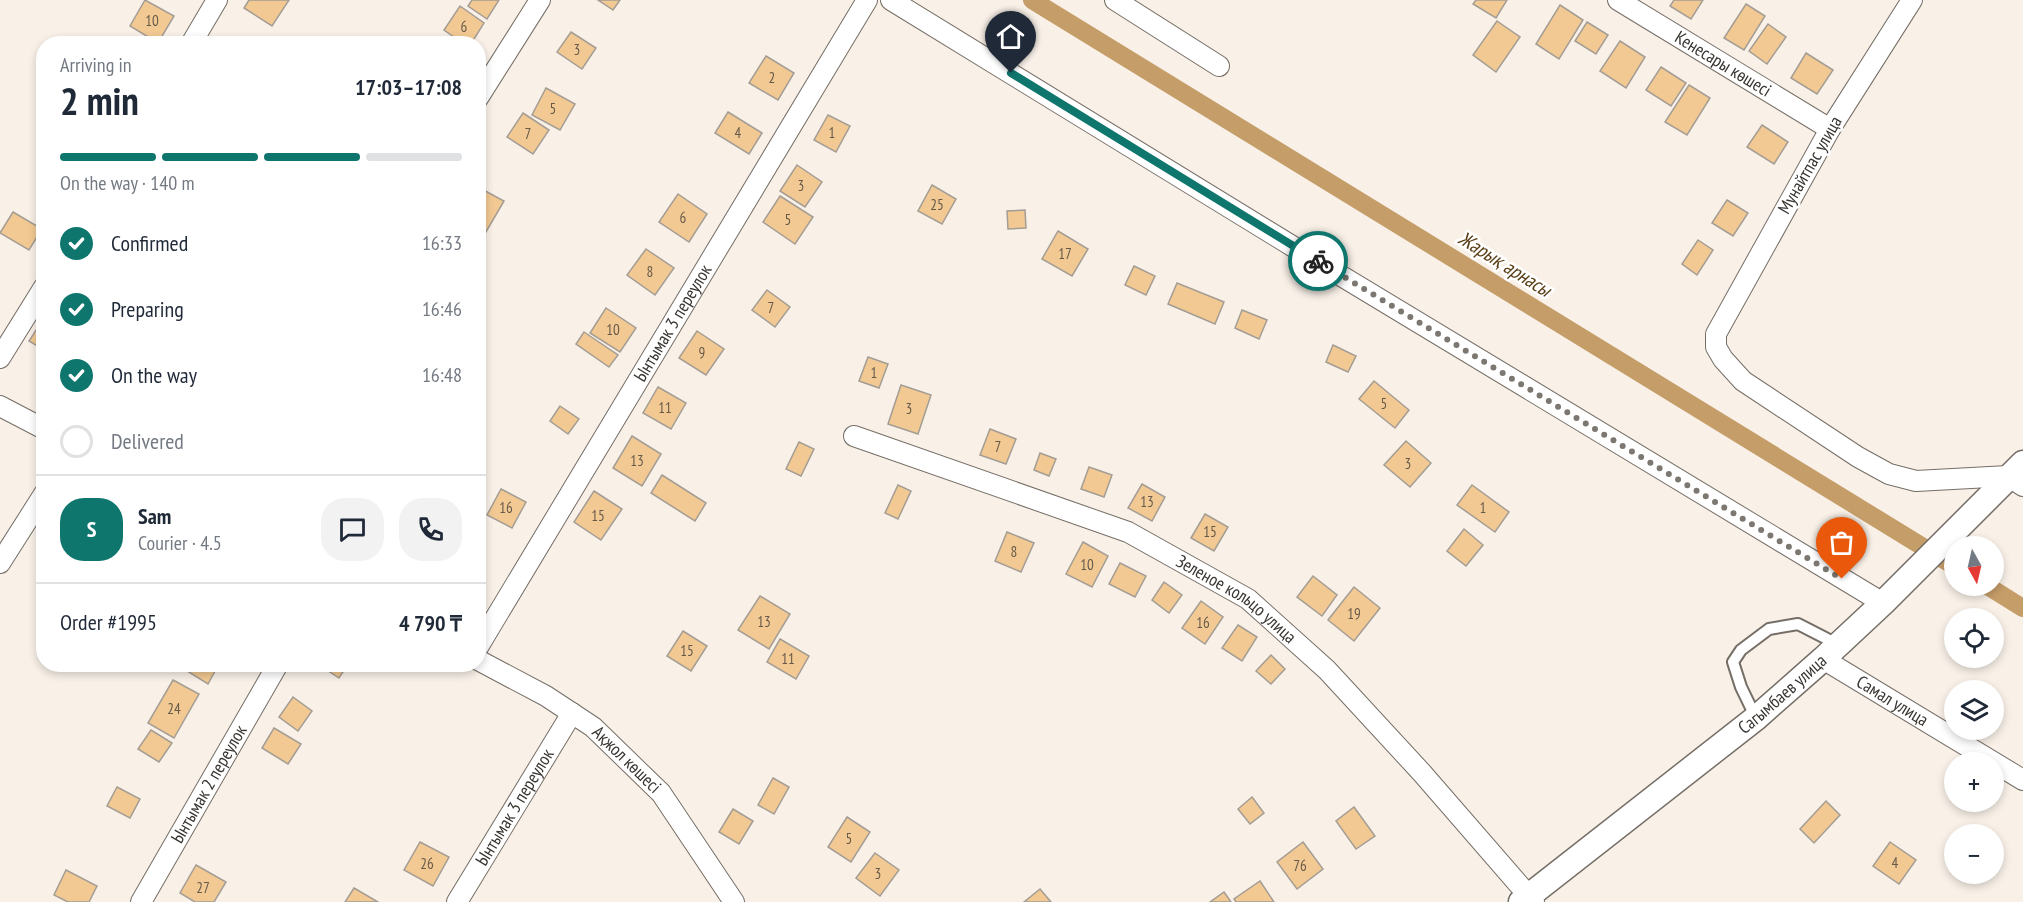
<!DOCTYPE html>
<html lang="en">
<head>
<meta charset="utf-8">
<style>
  body { margin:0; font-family:"PT Sans Narrow",sans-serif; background:#f2f2f3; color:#1f2937; height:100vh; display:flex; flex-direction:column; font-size:22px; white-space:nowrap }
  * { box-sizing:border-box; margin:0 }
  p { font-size:20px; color:#747a83 }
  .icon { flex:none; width:33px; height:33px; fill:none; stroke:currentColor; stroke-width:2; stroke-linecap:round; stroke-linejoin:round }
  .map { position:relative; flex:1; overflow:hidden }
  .drawer { position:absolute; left:36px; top:36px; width:450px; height:636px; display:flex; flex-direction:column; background:#fff; border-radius:24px; box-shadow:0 3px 9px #0003 }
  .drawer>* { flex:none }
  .needle { width:39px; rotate:172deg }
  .controls { position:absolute; left:1944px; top:536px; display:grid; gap:12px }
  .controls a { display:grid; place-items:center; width:60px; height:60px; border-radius:50%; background:#fff; box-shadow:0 3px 9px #0003; font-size:30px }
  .pin { position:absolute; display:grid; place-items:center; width:51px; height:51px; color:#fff; margin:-62px -26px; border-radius:50% 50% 50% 0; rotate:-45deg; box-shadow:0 0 6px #0007 }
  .pin .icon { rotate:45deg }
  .courier { position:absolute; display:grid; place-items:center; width:60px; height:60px; margin:-30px; border:4px solid #0f766e; border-radius:50%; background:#fff; color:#222; box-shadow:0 2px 8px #0007 }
  .overview em { font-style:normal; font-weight:600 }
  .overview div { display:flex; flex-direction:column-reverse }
  .overview { display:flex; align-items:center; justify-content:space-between; height:102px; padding:0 24px }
  h1 { font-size:39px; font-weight:600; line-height:45px }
  .bar { display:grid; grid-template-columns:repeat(4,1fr); gap:9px 6px; align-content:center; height:72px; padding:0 24px }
  .bar i { height:8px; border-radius:4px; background:#e0e1e3 }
  .bar .current { background:#0f766e }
  .bar p { grid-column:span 4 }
  .line { display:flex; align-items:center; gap:15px; padding:0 24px; border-top:2px solid #e0e1e3 }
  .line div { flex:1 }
  .round { display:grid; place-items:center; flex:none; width:63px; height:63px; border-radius:24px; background:#f2f2f3 }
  ol { padding:0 24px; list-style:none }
  li { display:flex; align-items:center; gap:18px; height:66px }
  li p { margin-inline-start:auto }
  li .icon { padding:6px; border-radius:50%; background:#0f766e; color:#fff; stroke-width:4 }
  li:last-child { color:#747a83 }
  li i { width:33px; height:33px; border:3px solid #e0e1e3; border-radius:50% }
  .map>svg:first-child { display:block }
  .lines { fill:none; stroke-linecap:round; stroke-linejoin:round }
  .canal { stroke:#c59d69; stroke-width:18 }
  .building { fill:#f2c993; stroke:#a49d94; stroke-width:1.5 }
  .service-casing { stroke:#756e66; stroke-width:14 }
  .minor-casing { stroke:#756e66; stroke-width:22 }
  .tertiary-casing { stroke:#756e66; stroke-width:27 }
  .service { stroke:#fff; stroke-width:10 }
  .minor { stroke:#fff; stroke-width:20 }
  .tertiary { stroke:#fff; stroke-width:24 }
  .done { stroke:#7c7771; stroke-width:6; stroke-dasharray:0 10.8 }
  .route { stroke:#0f766e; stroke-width:8 }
  .labels { text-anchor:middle; stroke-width:5; stroke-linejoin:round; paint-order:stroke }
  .number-label { font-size:15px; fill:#665a4a }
  .street-label { font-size:18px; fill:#383531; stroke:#fff }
  .water-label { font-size:20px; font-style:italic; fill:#5a3e15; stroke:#fff }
</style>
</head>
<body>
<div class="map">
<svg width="2023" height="902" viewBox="0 0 2023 902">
  <rect width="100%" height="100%" fill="#f9f1e8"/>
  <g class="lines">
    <!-- canal -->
    <g class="canal">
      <path d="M1032,0l922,566"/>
      <path d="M1986,585l37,23"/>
    </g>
  </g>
  <!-- building -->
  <g class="building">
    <path d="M145,0l29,16 -16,27 -28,-17z"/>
    <path d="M249,0h40l-17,26 -28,-18z"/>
    <path d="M472,0h27l-12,19 -19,-13z"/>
    <path d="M598,0h22l-7,10z"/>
    <path d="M1476,0h31l-11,18 -23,-14z"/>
    <path d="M1674,0h29l-12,19 -21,-13z"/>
    <path d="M1746,4l19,12 -21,34 -20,-12z"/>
    <path d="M1560,5l23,15 -24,39 -23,-15z"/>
    <path d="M460,6l24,17 -13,21h-7l-20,-14z"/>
    <path d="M1497,21l23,16 -24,35 -23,-17z"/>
    <path d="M1587,22l21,13 -12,19 -21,-13z"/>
    <path d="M1768,24l18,13 -19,27 -18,-13z"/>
    <path d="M571,32l25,16 -14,21 -25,-17z"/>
    <path d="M1620,41l25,16 -19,31 -26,-17z"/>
    <path d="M1806,53l27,17 -16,24 -26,-16z"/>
    <path d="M766,56l28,17 -16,27 -29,-17z"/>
    <path d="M1661,67l25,16 -15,23 -25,-16z"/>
    <path d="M1689,85l21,13 -23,37 -22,-13z"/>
    <path d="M546,88l29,16 -15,26 -28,-15z"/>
    <path d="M728,112l34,21 -13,21 -34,-21z"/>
    <path d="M523,113l26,17 -16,24 -26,-17z"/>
    <path d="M828,115l22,11 -14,26 -22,-12z"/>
    <path d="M1762,125l26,17 -14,22 -27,-17z"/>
    <path d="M797,165l25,17 -17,25 -25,-16z"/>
    <path d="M932,185l24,14 -14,25 -24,-13z"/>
    <path d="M478,187l26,14 -21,36 -5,-2z"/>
    <path d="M678,194l29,20 -18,28 -30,-20z"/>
    <path d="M780,196l33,21 -18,27 -32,-22z"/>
    <path d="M1727,200l21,13 -15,23 -21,-13z"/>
    <path d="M1025,210l1,18 -18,1 -1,-18z"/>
    <path d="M13,212l29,17 -13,21 -29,-17z"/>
    <path d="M1058,231l30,18 -16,27 -30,-17z"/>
    <path d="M1698,240l15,10 -16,25 -15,-11z"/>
    <path d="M646,249l28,19 -19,27 -28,-20z"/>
    <path d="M1134,266l21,10 -9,19 -21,-10z"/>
    <path d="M1177,283l47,19 -9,22 -47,-20z"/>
    <path d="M767,290l23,17 -15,20 -23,-17z"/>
    <path d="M606,308l30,20 -16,24 -30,-19z"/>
    <path d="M1242,310l25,10 -8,19 -24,-11z"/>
    <path d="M40,324l4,3v23l-15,-9z"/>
    <path d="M697,331l27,18 -18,26 -27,-17z"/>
    <path d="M584,332l34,23 -9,12 -33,-23z"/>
    <path d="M1333,345l23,11 -8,16 -22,-10z"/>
    <path d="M868,357l20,7 -9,24 -20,-7z"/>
    <path d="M1374,381l35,29 -14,18 -36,-29z"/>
    <path d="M901,385l30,10 -13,39 -30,-10z"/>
    <path d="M658,387l28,16 -15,26 -28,-16z"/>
    <path d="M560,406l19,13 -11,15 -18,-13z"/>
    <path d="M990,429l26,10 -10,25 -26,-9z"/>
    <path d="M632,436l29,18 -19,32 -29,-18z"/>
    <path d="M1406,441l25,22 -21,24 -26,-22z"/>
    <path d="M799,442l15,7 -13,27 -15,-7z"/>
    <path d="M1040,453l16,6 -7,17 -15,-6z"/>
    <path d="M1089,467l23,8 -8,22 -23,-8z"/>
    <path d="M662,475l44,28 -11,18 -44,-28z"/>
    <path d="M1142,484l23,13 -13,24 -24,-13z"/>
    <path d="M898,485l13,6 -13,28 -13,-6z"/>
    <path d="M1472,485l37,27 -14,20 -38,-27z"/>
    <path d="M501,489l25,13 -14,26 -25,-13z"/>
    <path d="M594,491l28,18 -21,31 -27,-18z"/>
    <path d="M1205,514l23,13 -14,24 -23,-13z"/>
    <path d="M1464,529l19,16 -17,21 -19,-15z"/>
    <path d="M1007,532l27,11 -13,29 -26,-11z"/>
    <path d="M1083,542l25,14 -16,31 -26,-13z"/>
    <path d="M1120,563l26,13 -11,21 -26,-13z"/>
    <path d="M1313,576l24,19 -15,21 -25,-19z"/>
    <path d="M1164,582l18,13 -13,18 -17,-13z"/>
    <path d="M1354,587l26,21 -26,33 -26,-21z"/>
    <path d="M760,596l30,18 -21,35 -31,-19z"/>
    <path d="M1201,601l22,16 -18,27 -23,-16z"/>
    <path d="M1238,625l19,12 -15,24 -20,-13z"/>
    <path d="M683,631l24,15 -16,25 -24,-15z"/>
    <path d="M780,639l29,17 -13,23 -29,-17z"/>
    <path d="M1271,655l14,14 -14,15 -15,-13z"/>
    <path d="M176,664h27l12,7 -7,13z"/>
    <path d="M318,664h30l-9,14z"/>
    <path d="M173,680l26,14 -25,44 -26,-15z"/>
    <path d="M293,697l19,14 -14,20 -19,-14z"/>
    <path d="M274,728l27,16 -13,20 -26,-16z"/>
    <path d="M151,730l21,13 -13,19 -21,-13z"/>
    <path d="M773,778l16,9 -15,27 -16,-9z"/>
    <path d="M117,787l23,12 -10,19 -23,-12z"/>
    <path d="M1252,797l12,16 -14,11 -12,-15z"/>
    <path d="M1826,801l14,14 -26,28 -14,-14z"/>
    <path d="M1354,807l21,29 -19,13 -20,-28z"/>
    <path d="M733,809l20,12 -14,23 -20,-12z"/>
    <path d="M847,817l23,15 -19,30 -23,-15z"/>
    <path d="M420,842l29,15 -16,29 -29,-16z"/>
    <path d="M1303,842l20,27 -26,20 -20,-27z"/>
    <path d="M1890,842l26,18 -17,24 -26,-18z"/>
    <path d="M875,853l24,17 -19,26 -24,-18z"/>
    <path d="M196,865l30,17 -12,20h-19l-15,-9z"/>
    <path d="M66,870l31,16 -8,16h-21l-14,-7z"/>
    <path d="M1260,881l14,21h-38l-2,-3z"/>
    <path d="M354,888l24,14h-33z"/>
    <path d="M1040,889l11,13h-27z"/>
    <path d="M1224,892l7,10h-21z"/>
  </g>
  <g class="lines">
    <defs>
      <path id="service" d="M1756,718l-15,-31 -8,-25 8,-12 28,-21 29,-5 39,20"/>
      <g id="minor">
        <path d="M891,0l419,257 573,346"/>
        <path d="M1115,0l104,66"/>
        <path id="s1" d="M1618,0l212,129"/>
        <path d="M1912,0l-82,129 -114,205v13l7,12 20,22 115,76 31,17 27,7 92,-5 15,10"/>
        <path d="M191,44l26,-44"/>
        <path d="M478,98l62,-98"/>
        <path d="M0,358l44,-71"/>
        <path d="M0,406l44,23"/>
        <path id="s2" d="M854,436l274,96 120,67 79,71 95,103 112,129"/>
        <path d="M0,563l44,-69"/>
        <path id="s3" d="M478,647l389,-647"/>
        <path id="s4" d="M1823,659l200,121"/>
        <path id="s5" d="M478,660l68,36 47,31 68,66 73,109"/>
        <path id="s6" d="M141,902l137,-238"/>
        <path id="s7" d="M457,902l115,-189"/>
      </g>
      <g id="tertiary">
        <path id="s8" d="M1521,902l235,-184 67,-59 60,-56 140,-140"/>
      </g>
    </defs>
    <!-- service casing -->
    <use href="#service" class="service-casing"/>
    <!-- minor casing -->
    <use href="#minor" class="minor-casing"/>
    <!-- tertiary casing -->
    <use href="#tertiary" class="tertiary-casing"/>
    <!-- service -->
    <use href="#service" class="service"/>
    <!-- minor -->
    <use href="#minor" class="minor"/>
    <!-- tertiary -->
    <use href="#tertiary" class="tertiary"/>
  </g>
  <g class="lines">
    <!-- done -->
    <path class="done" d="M1318,261l524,318"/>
    <!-- route -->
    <path class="route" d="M1011,73l307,188"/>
  </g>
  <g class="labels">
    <!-- number labels -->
    <g class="number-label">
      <text x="152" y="26">10</text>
      <text x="464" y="32">6</text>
      <text x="577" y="55">3</text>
      <text x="772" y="83">2</text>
      <text x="553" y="114">5</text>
      <text x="738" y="138">4</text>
      <text x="832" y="138">1</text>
      <text x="528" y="139">7</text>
      <text x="801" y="191">3</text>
      <text x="937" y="210">25</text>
      <text x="683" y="223">6</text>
      <text x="788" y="225">5</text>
      <text x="1065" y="259">17</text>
      <text x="650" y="277">8</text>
      <text x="771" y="313">7</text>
      <text x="613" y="335">10</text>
      <text x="702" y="358">9</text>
      <text x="874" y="378">1</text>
      <text x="1384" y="409">5</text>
      <text x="665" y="413">11</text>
      <text x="909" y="414">3</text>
      <text x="998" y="452">7</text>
      <text x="637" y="466">13</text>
      <text x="1408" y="469">3</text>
      <text x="1147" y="507">13</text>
      <text x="506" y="513">16</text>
      <text x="1483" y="513">1</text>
      <text x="598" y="521">15</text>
      <text x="1210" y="537">15</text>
      <text x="1014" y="557">8</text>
      <text x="1087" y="570">10</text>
      <text x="1354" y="619">19</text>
      <text x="764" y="627">13</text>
      <text x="1203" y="628">16</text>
      <text x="687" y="656">15</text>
      <text x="788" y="664">11</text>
      <text x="174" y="714">24</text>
      <text x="849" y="844">5</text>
      <text x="1895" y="868">4</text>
      <text x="427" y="869">26</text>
      <text x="1300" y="871">76</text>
      <text x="878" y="879">3</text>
      <text x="203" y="893">27</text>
    </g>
    <!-- street labels -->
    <g class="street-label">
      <text dy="6" stroke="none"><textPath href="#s1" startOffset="123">Кенесары көшесі</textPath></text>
      <text transform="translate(1810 165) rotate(-60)" y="6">Мунайтпас улица</text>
      <text dy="6" stroke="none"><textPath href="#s3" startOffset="378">Ынтымак 3 переулок</textPath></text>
      <text dy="6" stroke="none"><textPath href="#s2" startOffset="418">Зеленое кольцо улица</textPath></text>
      <text dy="6" stroke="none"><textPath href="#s8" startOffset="334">Сагымбаев улица</textPath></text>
      <text dy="6" stroke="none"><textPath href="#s4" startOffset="81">Самал улица</textPath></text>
      <text dy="6" stroke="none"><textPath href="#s5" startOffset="180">Ақжол көшесі</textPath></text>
      <text dy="6" stroke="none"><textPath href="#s6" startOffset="136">Ынтымак 2 переулок</textPath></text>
      <text dy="6" stroke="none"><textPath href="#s7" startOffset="111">Ынтымак 3 переулок</textPath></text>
    </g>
    <!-- water labels -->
    <g class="water-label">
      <text transform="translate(1505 264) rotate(32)" y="7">Жарық арнасы</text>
    </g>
  </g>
</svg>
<div class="controls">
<a><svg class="needle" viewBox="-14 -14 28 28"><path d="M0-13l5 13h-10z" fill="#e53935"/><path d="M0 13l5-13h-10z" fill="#747a83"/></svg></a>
<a><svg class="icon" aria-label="locate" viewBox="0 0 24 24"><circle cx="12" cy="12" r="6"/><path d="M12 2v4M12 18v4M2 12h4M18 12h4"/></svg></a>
<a><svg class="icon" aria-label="layers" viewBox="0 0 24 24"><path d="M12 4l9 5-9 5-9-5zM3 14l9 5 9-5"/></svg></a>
<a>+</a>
<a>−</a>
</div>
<div class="pin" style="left:1842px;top:579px;background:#ea580c"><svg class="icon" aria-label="bag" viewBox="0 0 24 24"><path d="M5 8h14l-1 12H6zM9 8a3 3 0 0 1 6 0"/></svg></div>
<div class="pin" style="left:1011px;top:73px;background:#1f2937"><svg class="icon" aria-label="home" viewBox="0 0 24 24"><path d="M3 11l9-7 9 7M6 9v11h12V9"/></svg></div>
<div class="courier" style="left:1318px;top:261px"><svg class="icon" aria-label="bike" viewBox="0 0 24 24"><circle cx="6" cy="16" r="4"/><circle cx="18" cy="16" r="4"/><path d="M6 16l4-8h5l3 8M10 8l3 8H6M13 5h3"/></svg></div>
<section class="drawer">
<div class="overview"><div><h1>2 min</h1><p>Arriving in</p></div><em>17:03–17:08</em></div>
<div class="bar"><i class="current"></i><i class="current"></i><i class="current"></i><i></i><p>On the way · 140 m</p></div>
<ol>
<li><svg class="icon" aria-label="check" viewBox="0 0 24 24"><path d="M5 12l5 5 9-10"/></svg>Confirmed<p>16:33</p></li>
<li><svg class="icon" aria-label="check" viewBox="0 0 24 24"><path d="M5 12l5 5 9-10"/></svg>Preparing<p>16:46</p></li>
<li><svg class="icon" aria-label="check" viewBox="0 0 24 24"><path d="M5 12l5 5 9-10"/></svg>On the way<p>16:48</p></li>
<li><i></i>Delivered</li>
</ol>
<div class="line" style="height:108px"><b class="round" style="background:#0f766e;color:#fff">S</b><div><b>Sam</b><p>Courier · 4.5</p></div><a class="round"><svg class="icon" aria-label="chat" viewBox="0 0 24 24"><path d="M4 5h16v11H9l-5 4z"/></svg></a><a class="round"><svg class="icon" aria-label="phone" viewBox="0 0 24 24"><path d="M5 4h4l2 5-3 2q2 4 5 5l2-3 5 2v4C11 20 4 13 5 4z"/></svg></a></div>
<div class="line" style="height:78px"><div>Order #1995</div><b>4 790 ₸</b></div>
</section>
</div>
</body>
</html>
